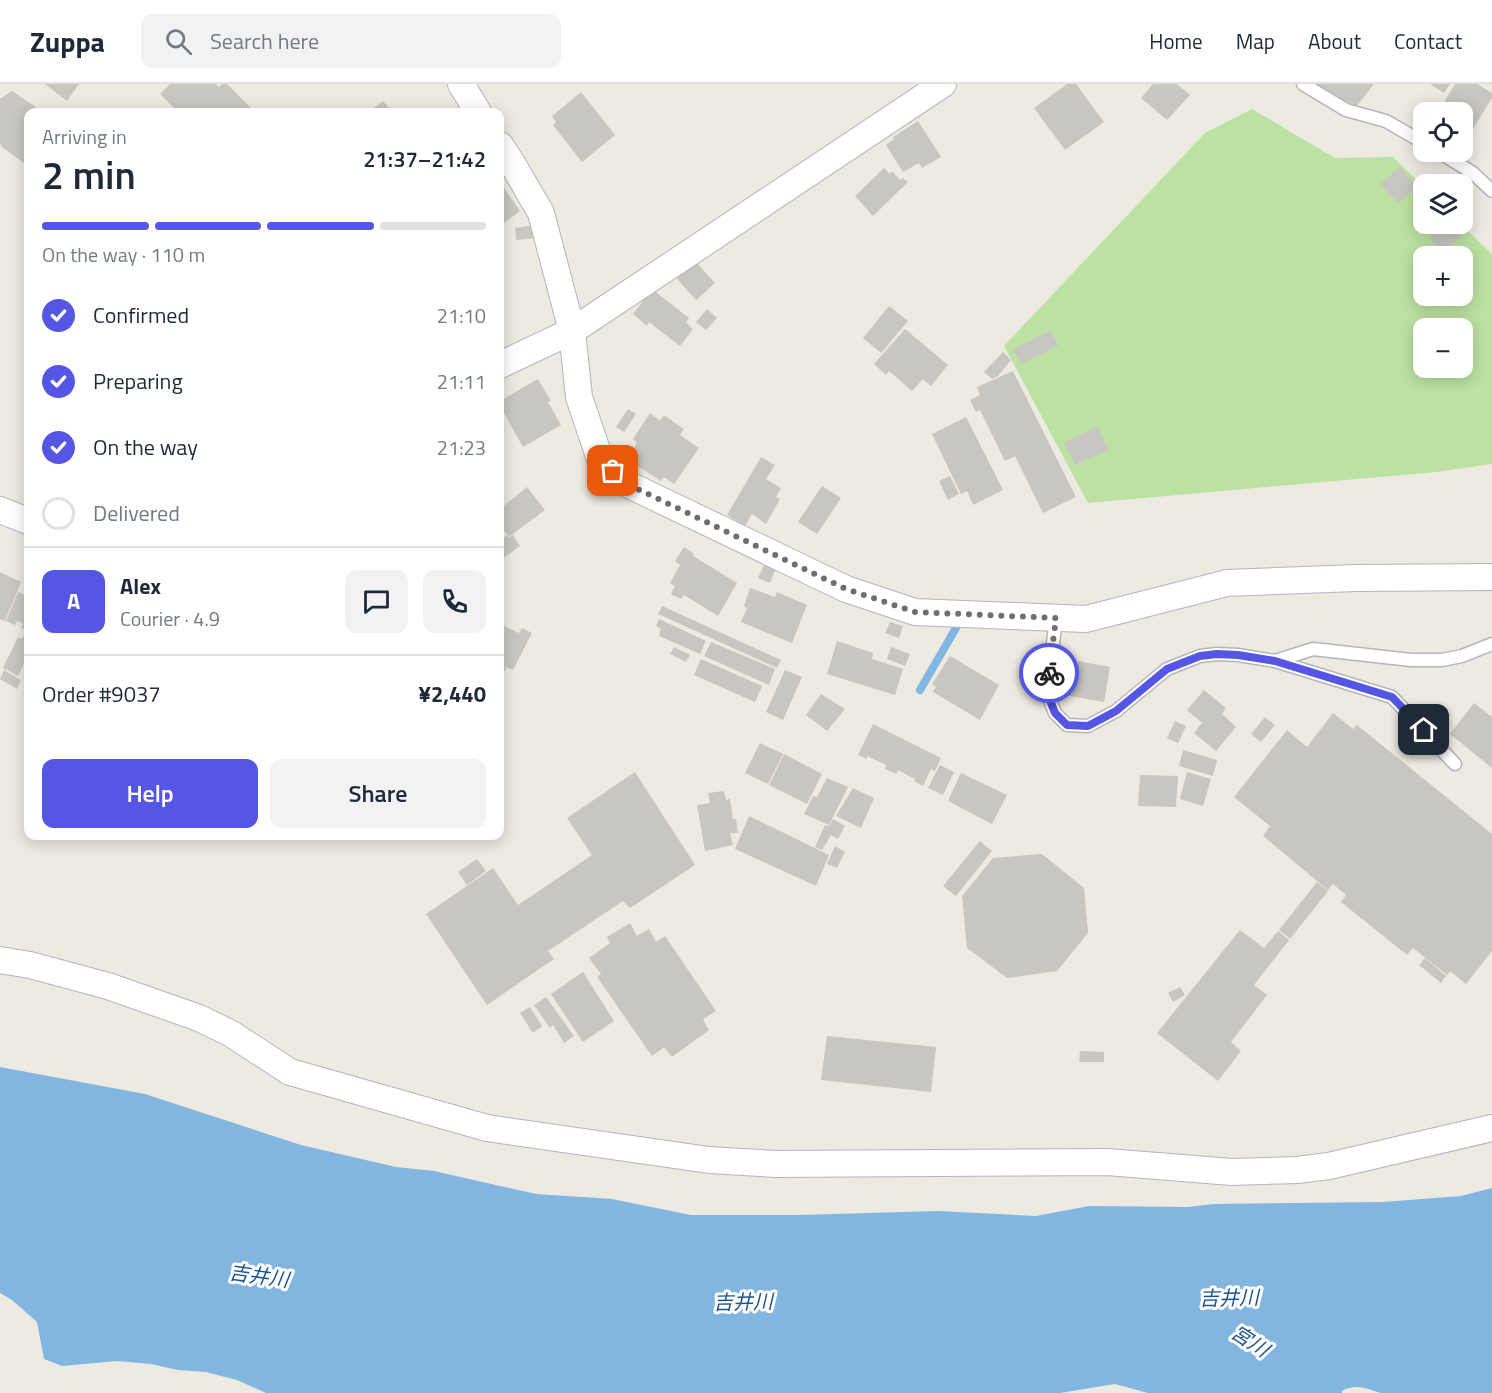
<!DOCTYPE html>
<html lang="en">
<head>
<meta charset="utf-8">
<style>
  body { margin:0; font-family:"Titillium Web","Noto Sans JP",sans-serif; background:#f2f2f3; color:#1f2937; height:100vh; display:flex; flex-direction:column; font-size:22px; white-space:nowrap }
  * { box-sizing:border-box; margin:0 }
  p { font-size:20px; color:#747a83 }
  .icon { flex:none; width:33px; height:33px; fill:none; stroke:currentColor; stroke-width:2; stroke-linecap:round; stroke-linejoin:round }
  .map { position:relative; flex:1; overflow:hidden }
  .side { position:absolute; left:24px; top:24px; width:480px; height:732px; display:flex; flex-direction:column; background:#fff; border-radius:12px; box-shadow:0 3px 15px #0003 }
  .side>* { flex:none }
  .buttons { position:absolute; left:1413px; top:18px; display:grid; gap:12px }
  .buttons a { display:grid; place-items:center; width:60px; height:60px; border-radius:12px; background:#fff; box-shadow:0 3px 15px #0003; font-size:30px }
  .pin { position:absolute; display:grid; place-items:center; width:51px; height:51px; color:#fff; margin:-26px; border-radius:12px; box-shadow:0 3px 9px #0006 }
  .courier { position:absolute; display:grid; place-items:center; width:60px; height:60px; margin:-30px; border:4px solid #5656e5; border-radius:50%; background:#fff; color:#222; box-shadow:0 2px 8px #0007 }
  .headline em { font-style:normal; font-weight:600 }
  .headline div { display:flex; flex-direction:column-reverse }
  .headline { display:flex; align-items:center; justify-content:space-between; height:102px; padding:0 18px }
  h1 { font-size:39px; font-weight:600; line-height:45px }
  .bar { display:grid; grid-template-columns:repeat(4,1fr); gap:9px 6px; align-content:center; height:72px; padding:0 18px }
  .bar i { height:8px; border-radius:4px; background:#e0e1e3 }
  .bar .selected { background:#5656e5 }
  .bar p { grid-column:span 4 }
  .line { display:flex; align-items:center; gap:15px; padding:0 18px; border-top:2px solid #e0e1e3 }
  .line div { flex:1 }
  .round { display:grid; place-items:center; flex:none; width:63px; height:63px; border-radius:12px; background:#f2f2f3 }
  ol { padding:0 18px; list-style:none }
  li { display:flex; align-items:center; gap:18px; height:66px }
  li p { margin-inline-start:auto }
  li .icon { padding:6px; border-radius:50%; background:#5656e5; color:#fff; stroke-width:4 }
  li:last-child { color:#747a83 }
  li i { width:33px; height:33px; border:3px solid #e0e1e3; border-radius:50% }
  .cta { display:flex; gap:12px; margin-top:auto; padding:12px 18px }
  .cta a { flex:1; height:69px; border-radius:12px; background:#5656e5; color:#fff; font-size:24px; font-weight:600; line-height:69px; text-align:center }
  .cta a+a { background:#f2f2f3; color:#1f2937 }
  header { display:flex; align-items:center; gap:36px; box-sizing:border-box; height:84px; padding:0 30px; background:#fff; border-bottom:2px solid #e0e1e3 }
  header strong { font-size:28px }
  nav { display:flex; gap:33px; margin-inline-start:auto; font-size:21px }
  .search { width:420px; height:54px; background:#f2f2f3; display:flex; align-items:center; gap:15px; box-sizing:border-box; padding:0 21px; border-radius:12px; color:#747a83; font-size:22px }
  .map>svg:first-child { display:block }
  .pitch { fill:#bbe2a2; fill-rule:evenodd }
  .water { fill:#82b6e1 }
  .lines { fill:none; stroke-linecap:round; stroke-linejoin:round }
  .stream { stroke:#82b6e1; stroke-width:8 }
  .building { fill:#c8c6c0 }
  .service-casing { stroke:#b4b4bf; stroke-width:15 }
  .minor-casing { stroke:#b4b4bf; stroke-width:28 }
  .service { stroke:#fff; stroke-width:12 }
  .minor { stroke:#fff; stroke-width:26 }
  .done { stroke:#706f6c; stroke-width:6; stroke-dasharray:0 10.8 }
  .route { stroke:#5656e5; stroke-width:8 }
  .labels { text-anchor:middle; stroke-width:6; stroke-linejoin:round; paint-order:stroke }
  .water-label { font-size:20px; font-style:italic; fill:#1e538f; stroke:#fff }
</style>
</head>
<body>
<header>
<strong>Zuppa</strong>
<div class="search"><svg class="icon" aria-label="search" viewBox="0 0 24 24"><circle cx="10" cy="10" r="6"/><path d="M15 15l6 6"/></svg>Search here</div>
<nav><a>Home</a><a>Map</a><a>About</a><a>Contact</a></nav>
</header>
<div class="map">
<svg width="1492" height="1309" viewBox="0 0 1492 1309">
  <rect width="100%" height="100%" fill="#eceae1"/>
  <!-- pitch -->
  <path class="pitch" d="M1252,25l83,49 58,-1 30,29 1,38h37l31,30v210l-56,8 -348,31 -84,-157 201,-213zM1424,172h38v40h-38zM1424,244h38v40h-38z"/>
  <!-- water -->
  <path class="water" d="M0,983l145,27 156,51 95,22 38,4 102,23 76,5 79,16h108l139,-4 98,5 53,-10 99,1 26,-3 169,-2 78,-6 31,-8v205h-111c-14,-4 -26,-10 -39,-2v2h-194l-33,-9 -55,9h-794l-29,-13 -31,-8 -28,-2 -27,-6 -34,-3 -55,5 -18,-7 -7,-37 -25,-22 -12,-7z"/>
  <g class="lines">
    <!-- stream -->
    <path class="stream" d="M920,606l36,-62"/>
  </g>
  <!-- building -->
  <g class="building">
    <path d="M45,0h34l-12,17z"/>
    <path d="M170,0h46l3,3 3,-3h5l28,28h-77l-18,-18z"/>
    <path d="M1067,0h9l28,38 -39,28 -31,-42z"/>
    <path d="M1153,0h24l13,11 -23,25 -26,-22z"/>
    <path d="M1316,0h58l-18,23z"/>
    <path d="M1430,0h20l-6,9z"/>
    <path d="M1455,0h22l15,9v5l-24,39 -6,-3v-22h-24z"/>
    <path d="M12,7l31,21h-15v54l-26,-19 -2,-4v-44z"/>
    <path d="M581,8l34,43 -33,27 -29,-37 3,-3 -4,-6z"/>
    <path d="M383,17l10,11h-25z"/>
    <path d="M918,37l23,36 -19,11 -3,-5 -16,9 -17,-27 8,-6 -1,-2z"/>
    <path d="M1400,83l17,20 -19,16 -18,-19z"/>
    <path d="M884,84l6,6 2,-3 8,9 3,-2 5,4 -35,34 -18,-20z"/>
    <path d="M500,98l20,29 -20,15z"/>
    <path d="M1447,140h3l11,13 -19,16 -13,-15z"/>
    <path d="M535,141l2,13 -21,2 -1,-12z"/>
    <path d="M695,177l20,22 -19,17 -19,-21z"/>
    <path d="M652,205l37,29 -3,4 7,7 -13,17 -31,-24 -2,4 -14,-12z"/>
    <path d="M889,222l19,15 -27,32 -18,-15z"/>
    <path d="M707,225l10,9 -11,12 -10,-8z"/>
    <path d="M905,245l43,36 -17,21 -8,-7 -11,12 -23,-20 -3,4 -12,-11z"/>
    <path d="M1051,246l7,16 -37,18 -8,-15z"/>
    <path d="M1003,268l8,8 -13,16 -6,3 -8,-7z"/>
    <path d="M1013,287l63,126 -33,16 -28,-57 -10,5 -25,-51 -4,2 -6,-12 10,-5 -3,-8z"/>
    <path d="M538,295l13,22 -3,1 13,23 -38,22 -23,-41v-5z"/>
    <path d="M628,325l8,5 -12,18 -8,-5z"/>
    <path d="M650,329l10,8 4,-6 20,14 -4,6 19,13 -25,36 -10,-7 -3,4 -25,-16 3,-5 -9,-6 7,-11 -4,-4z"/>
    <path d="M966,333l37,73 -30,15 -6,-14 -6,3 -29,-60z"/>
    <path d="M1098,342l10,24 -33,15 -11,-22z"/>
    <path d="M761,373l14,8 -9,14 15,9 -5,9 4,2 -14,25 -14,-10 -7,12 -18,-11z"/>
    <path d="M950,392l9,18 -11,6 -9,-19z"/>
    <path d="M822,402l19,12 -24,36 -19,-12z"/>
    <path d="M527,403l18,23 -36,27 -9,-12v-16z"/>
    <path d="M507,451l2,3 4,-3 7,11 -18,13 -2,-3v-15z"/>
    <path d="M684,463l10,7 -1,2 44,27 -19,33 -34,-21 -3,4 -10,-5 4,-8 -5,-3 10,-18 -5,-4z"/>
    <path d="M766,477l11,5 -7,17 -12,-5z"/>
    <path d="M0,488l21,10 -16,39 -5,-2z"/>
    <path d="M750,504l25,9 2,-5 30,13 -15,38 -51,-21 6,-14 -3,-2z"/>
    <path d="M18,508l10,4v35l-7,-3 2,-4 -6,-3 -2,4 -9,-4z"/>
    <path d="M662,522l119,54 -4,8 -119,-54z"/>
    <path d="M659,535l47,22 -6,13 -41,-18 2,-7 -5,-3z"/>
    <path d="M890,538l13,4 -4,12 -14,-5z"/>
    <path d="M500,540l19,9 3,-5 10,5 -19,37 -7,-3 -1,4 -5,-3z"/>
    <path d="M23,552l5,3v16l-10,21 -15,-8 15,-31 4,2z"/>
    <path d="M837,557l36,12 -1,6 31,10 -8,26 -68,-21z"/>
    <path d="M711,558l64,27 -6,16 -65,-29z"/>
    <path d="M674,563l16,8 -4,7 -16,-8z"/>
    <path d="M891,563l19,7 -5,12 -18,-7z"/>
    <path d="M950,572l49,29 -19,35 -47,-28 3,-5 -4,-3z"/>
    <path d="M701,575l61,27 -7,16 -61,-27z"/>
    <path d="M1078,577l32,6 -6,35 -45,-8 7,-29 11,2z"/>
    <path d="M4,586l17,10 -4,9 -17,-10z"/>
    <path d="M785,586l17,7 -19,43 -17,-8z"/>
    <path d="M1204,606l22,18 -4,6 14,13 -20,24 -22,-18 8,-10 -15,-13z"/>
    <path d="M821,610l24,15 -18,22 -21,-16z"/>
    <path d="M1474,619l18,14v51l-42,-34z"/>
    <path d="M1333,629l20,16 4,-4 135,109v117l-26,33 -16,-13 -3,4 -34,-27 -6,7 -66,-53 5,-7 -13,-11 -5,6 -65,-54 7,-10 -36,-29 53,-67 20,17z"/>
    <path d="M1265,633l10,8 -14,17 -10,-8z"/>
    <path d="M1175,637l11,5 -8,17 -11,-5z"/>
    <path d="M873,640l68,34 -6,13 -4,-2 -8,17 -9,-5 1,-2 -17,-9 -2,4 -11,-5 1,-4 -19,-9v3l-9,-4z"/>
    <path d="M760,659l23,11 -15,30 -23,-11z"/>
    <path d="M1183,666l34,10 -4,16 -34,-10z"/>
    <path d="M784,670l38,20 -15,30 -38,-19z"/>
    <path d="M940,681l14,7 -11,23 -15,-7z"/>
    <path d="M635,688l60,93 -65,43 -7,-7 -75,50 6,8 -67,46 -61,-91 67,-46 25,37 74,-50 -25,-37z"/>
    <path d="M1187,688l24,7 -8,27 -23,-7z"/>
    <path d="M961,689l46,22 -15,29 -44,-23z"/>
    <path d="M1140,691l38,1 -2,31 -38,-1z"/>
    <path d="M827,694l21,9 -19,38 -25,-11 9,-18 4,1z"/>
    <path d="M853,704l21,10 -13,30 -25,-12z"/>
    <path d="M724,707l2,9 4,-1 3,20h3l2,14h-8l3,12 -28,6 -8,-46 13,-2 -2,-10z"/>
    <path d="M749,732l80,39 -13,31 -81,-37z"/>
    <path d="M833,735l12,7 -7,13 -7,-4 -9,15 -7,-3 10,-22 4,1 -2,4z"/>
    <path d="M980,757l12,10 -36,45 -13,-10z"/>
    <path d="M835,762l10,6 -8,16 -10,-4z"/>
    <path d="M1042,770l42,34 4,45 -31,38 -50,7 -40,-30 -5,-52 31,-38z"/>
    <path d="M477,775l9,12 -19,14 -9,-13z"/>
    <path d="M1317,798l11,9 -38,48 -11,-9z"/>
    <path d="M630,839l7,13 12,-7 7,13 9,-6 51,75 -13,8 6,11 -37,27 -8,-10 -12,9 -55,-79 4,-3 -12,-16 21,-15 -3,-6z"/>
    <path d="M1240,846l24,18 14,-17 11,9 -35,45 13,10 -36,47 10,9 -23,30 -61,-48z"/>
    <path d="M1425,874l21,18 -5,7 -22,-18z"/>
    <path d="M583,888l31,49 -31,21 -32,-48z"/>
    <path d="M1180,903l5,8 -12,7 -5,-9z"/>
    <path d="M546,913l28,39 -10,7 -11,-18 -3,3 -16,-23z"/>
    <path d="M530,923l12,19 -9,7 -13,-20z"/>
    <path d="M827,952l109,11 -5,45 -110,-12z"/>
    <path d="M1080,967l24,1v10h-25z"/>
  </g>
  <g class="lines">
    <defs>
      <g id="service">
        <path d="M1303,0l43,26 40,11 38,22"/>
        <path d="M1439,68l34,21 19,18"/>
        <path d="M1056,534l-9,75 8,20 12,12 21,1 28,-15 51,-42 33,-13 17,-2 21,1 37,6 38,-12 98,11h31l20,-4 30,-12"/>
        <path d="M1275,577l117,36 63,67"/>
      </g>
      <g id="minor">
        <path d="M461,0l17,28"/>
        <path d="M500,61l12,18 29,50 31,118 7,66 21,62 25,24 221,106 69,23 171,7 141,-36 129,-5 136,-1"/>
        <path d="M500,281l72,-34 371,-247"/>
        <path d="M0,426l28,11"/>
        <path d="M0,876l30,5 78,21 91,32 31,15 60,39 25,7 172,49 222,32 67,4 331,-2 125,10 65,-2 32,-4 163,-38"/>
      </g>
    </defs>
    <!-- service casing -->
    <use href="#service" class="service-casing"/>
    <!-- minor casing -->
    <use href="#minor" class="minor-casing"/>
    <!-- service -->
    <use href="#service" class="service"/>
    <!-- minor -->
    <use href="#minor" class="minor"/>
  </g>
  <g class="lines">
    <!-- done -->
    <path class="done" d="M613,387l12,12 221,106 69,23 141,6 -7,55"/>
    <!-- route -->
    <path class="route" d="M1049,589l-2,20 8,20 12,12 21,1 28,-15 51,-42 33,-13 17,-2 21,1 37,6 117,36 32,33"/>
  </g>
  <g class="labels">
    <!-- water labels -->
    <g class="water-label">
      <text transform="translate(259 1192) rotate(8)" y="7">吉井川</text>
      <text transform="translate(1229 1214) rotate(-1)" y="7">吉井川</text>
      <text transform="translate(743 1218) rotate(-1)" y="7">吉井川</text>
      <text transform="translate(1250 1257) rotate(33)" y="7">宮川</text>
    </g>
  </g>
</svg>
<div class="buttons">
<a><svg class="icon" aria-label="locate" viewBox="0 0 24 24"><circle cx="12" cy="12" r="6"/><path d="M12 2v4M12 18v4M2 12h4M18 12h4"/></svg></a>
<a><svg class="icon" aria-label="layers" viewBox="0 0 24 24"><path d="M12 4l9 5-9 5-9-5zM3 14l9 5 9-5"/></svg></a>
<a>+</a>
<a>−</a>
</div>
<div class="pin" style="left:613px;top:387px;background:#ea580c"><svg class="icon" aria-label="bag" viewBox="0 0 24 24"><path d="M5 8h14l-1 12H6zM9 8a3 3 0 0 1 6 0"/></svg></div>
<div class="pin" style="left:1424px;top:646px;background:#1f2937"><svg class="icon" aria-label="home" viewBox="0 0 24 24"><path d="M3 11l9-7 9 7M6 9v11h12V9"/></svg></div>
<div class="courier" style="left:1049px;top:589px"><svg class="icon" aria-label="bike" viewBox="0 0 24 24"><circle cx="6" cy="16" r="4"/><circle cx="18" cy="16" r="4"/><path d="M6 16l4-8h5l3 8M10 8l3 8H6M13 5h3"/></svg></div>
<section class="side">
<div class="headline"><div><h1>2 min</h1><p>Arriving in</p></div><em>21:37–21:42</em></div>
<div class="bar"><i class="selected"></i><i class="selected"></i><i class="selected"></i><i></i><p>On the way · 110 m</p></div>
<ol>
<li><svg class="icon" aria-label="check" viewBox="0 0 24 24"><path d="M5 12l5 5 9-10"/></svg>Confirmed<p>21:10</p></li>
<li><svg class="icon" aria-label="check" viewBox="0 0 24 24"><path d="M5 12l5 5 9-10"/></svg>Preparing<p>21:11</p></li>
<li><svg class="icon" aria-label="check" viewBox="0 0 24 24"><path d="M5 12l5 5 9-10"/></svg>On the way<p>21:23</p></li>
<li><i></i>Delivered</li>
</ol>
<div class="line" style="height:108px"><b class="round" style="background:#5656e5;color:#fff">A</b><div><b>Alex</b><p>Courier · 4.9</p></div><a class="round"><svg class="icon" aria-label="chat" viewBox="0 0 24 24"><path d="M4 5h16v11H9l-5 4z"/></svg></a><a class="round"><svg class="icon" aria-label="phone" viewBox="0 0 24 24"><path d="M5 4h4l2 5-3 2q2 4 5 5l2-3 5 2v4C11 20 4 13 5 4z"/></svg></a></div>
<div class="line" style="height:78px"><div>Order #9037</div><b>¥2,440</b></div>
<div class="cta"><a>Help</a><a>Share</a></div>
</section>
</div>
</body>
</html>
